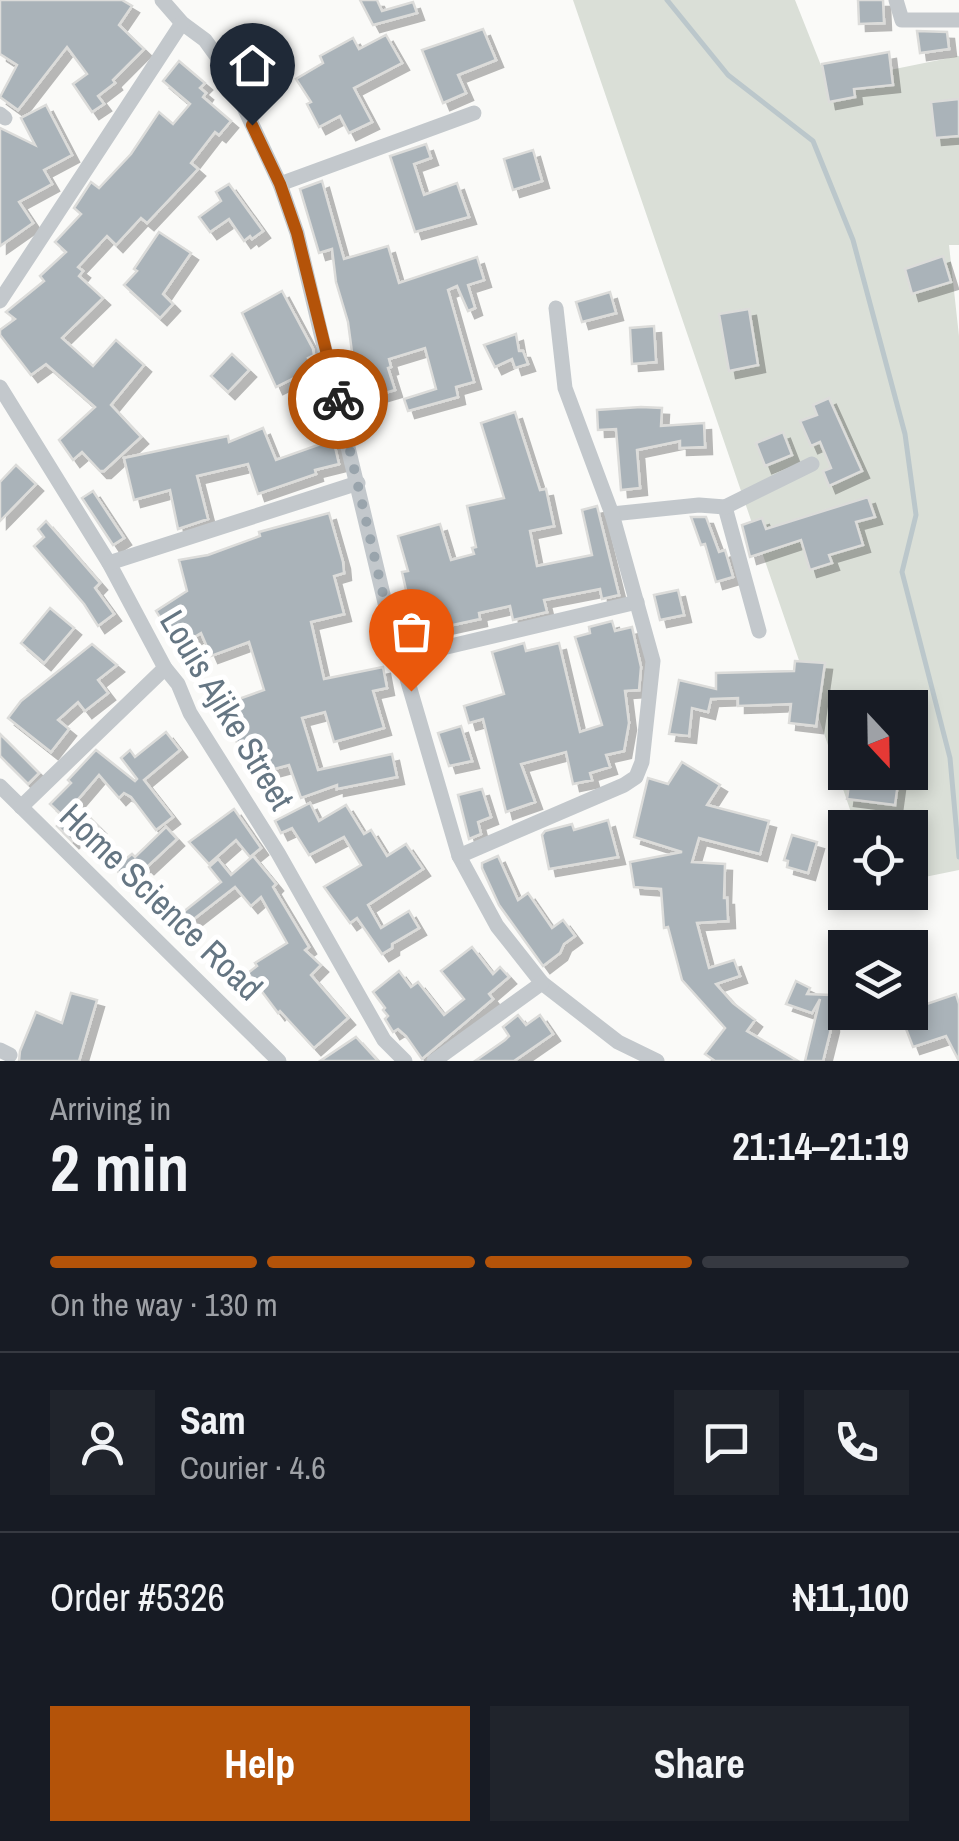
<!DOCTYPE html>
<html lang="en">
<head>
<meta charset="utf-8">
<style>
  body { margin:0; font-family:"Archivo Narrow",sans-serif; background:#20242c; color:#f1f3f6; height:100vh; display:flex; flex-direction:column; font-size:38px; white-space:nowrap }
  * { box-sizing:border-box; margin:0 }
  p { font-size:32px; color:#9ea1a6 }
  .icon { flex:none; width:55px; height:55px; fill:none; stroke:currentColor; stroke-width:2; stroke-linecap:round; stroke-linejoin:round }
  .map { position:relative; height:1061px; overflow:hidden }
  .side { display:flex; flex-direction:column; background:#171b24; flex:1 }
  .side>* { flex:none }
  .needle { width:65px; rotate:158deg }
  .fabs { position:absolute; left:828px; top:690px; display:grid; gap:20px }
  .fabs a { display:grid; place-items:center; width:100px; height:100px; border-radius:0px; background:#171b24; box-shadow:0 5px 15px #0003; font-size:50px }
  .pin { position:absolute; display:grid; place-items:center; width:85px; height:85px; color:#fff; margin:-102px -42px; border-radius:50% 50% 50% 0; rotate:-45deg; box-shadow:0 0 10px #0007 }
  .pin .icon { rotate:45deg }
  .courier { position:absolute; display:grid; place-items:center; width:100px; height:100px; margin:-50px; border:8px solid #b45309; border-radius:50%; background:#fff; color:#222; box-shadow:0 2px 12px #0007 }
  .overview em { font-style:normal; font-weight:700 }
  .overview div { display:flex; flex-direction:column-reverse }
  .overview { display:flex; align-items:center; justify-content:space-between; height:170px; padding:0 50px }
  h1 { font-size:65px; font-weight:700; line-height:75px }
  .bar { display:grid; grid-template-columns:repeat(4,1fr); gap:15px 10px; align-content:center; height:120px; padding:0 50px }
  .bar i { height:12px; border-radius:8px; background:#363941 }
  .bar .selected { background:#b45309 }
  .bar p { grid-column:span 4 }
  .line { display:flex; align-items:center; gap:25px; padding:0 50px; border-top:2px solid #363941 }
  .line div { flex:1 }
  .round { display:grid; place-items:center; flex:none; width:105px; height:105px; border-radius:0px; background:#20242c }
  .action { display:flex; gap:20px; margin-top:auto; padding:20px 50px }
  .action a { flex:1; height:115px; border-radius:0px; background:#b45309; color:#fff; font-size:40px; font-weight:700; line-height:115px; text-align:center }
  .action a+a { background:#20242c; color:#f1f3f6 }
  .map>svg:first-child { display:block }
  .green { fill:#dadfd7; fill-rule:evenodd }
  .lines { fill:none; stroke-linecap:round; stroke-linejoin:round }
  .stream { stroke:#bbc7cb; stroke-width:5 }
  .building { fill:#aab3b9; stroke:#dcdcda; stroke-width:2.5; filter:url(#shadow) }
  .minor { stroke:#c3c8cc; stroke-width:15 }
  .done { stroke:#99a4ac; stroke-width:10; stroke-dasharray:0 18 }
  .route { stroke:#b45309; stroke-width:12 }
  .labels { text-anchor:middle; stroke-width:10; stroke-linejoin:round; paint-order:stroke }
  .street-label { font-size:35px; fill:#657683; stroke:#fff }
</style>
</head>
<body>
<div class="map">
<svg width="959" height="1061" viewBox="0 0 959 1061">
  <defs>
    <filter id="shadow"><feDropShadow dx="7" dy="7" stdDeviation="0" flood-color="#0004"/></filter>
  </defs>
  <rect width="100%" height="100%" fill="#fafaf8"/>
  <!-- green -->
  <path class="green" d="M573,0h222l31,78 39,-3 94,-19v189h-10l10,91v534l-49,10v-52l-54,-1zM845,708h65v64h-65z"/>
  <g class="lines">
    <!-- stream -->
    <path class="stream" d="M667,0l61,75 85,66 40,99 52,194 11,81 -14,57 48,186 9,99"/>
  </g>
  <!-- building -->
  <g class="building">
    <path d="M0,0h122l10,6 -13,19 25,24 -31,31 2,3 -17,13 6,8 -12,8 -19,-28 14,-10 -20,-27 -49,63 -18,-13 17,-32 -17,-11z"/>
    <path d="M360,0h17l5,11 31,-9 4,11 -44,12z"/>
    <path d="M858,0h25l1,23 -25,1z"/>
    <path d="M483,29l13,31 -38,15 8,18 -23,10 -21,-53z"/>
    <path d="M917,31l30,1 2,17 -29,4z"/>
    <path d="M386,35l16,28 -48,25 18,34 -23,11 -9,-17 -21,11 -12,-23 4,-2 -15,-23 27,-16 -3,-7 33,-18 6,11z"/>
    <path d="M889,52l4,33 -39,4 1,8 -26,5 -7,-38z"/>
    <path d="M179,61l26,22 -5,5 6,5 -3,4 28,24 -12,14 -4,-3 -24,31 7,6 -51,54 -6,-5 -25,27 -9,-9 -29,31 5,4 -4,5 24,22 -41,40 31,28 23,-26 28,25 -33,40 30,32 -37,34h-4l-18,-19 -9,8 -14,-20 36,-33 -49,-43 -15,11 -31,-40v-5l15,-11 -9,-7 38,-31 -4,-5 26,-24 -11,-10 26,-28 -7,-6 17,-26 8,6 32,-34 28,-42 14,12 17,-20 -27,-23z"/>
    <path d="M959,99v37l-24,2 -4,-36z"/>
    <path d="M46,105l26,50 -28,15 8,14 -33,18 14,21 -33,23v-118l35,17 -14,-27z"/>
    <path d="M426,144l5,14 -17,6 10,31 33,-12 12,34 -54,15 -25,-76z"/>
    <path d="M533,150l9,31 -29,9 -9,-31z"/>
    <path d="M322,181l22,78 44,-13 11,37 78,-26 7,23 -16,5 7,23 -7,3 -11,-25 -9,4 26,92 -18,5 2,10 -50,14 -4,-12 32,-10 -11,-41 -36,11 2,8 -3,1 7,22 -27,8 -8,-25 -5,2 -7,-53 -12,-40 -4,-33 -13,4 -19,-64z"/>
    <path d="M229,184l34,47 -11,8 -2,-3 -6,5 -15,-22 -19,13 -11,-15 22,-16 -5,-9z"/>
    <path d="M159,232l32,21 -28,41 10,10 -13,14 -36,-33 13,-14 -3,-2z"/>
    <path d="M943,256l8,26 -39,12 -7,-25z"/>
    <path d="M282,291l31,58 1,6 -6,3 11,21 20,85 -24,6 1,4 -58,20 -10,-30 -51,12 11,43 -30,10 -8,-39 -36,10 -10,-42 104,-22 1,6 34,-14 13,32 45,-16 -19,-70 -26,13 -34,-74z"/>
    <path d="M610,292l6,21 -34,9 -6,-20z"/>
    <path d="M749,309l9,56 -29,6 -10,-57z"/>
    <path d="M654,326l2,36 -24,2 -2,-36z"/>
    <path d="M516,334l3,17h4l5,13 -13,4 -3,-9 -17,8 -11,-22z"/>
    <path d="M232,354l17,16 -21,22 -17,-16z"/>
    <path d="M829,398l33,73 -33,15 -6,-15 8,-3 -11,-26 -9,4 -11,-25 17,-6 -4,-10z"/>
    <path d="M641,407l21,1 -1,18 43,-3 1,24 -25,1v-7l-43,9 3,38 -19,2 -5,-61 -18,1 -1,-20z"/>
    <path d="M515,412l25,78 6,-1 8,37 -24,5 7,35 55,-11 -10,-45 15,-4 22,89 -17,4 -2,-10 -56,11 3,12 -34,8 -3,-14 -31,7 1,6 -50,11 -7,-34 -15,3 -6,-27 6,-1 -10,-35 42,-12 11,36 23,-6 -2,-6 4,-1 -9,-41 37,-8 -23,-75z"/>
    <path d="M783,432l9,23 -27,11 -9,-23z"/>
    <path d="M16,465l20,19 -36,37v-39z"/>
    <path d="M93,491l31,47 -11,7 -31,-47z"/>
    <path d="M868,497l7,20 -19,5 7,23 -34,10 3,8 -22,7 -9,-30 -51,17 -8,-32 20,-7 4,11z"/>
    <path d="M329,513l14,49 1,11 -10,3 10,38 -33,8 13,57 59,-12 4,21 -14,3 11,37 -50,14 -9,-30 -23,6 16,52 74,-16 5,23 -60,12v-4l-36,13 -12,-33 -26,7 -5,-18 -15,4 -21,-53 42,-15 -15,-48 -38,14 -10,-23 -23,14 -22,-36 31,-20 -8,-31 29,-5 52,-19 -1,-4z"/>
    <path d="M691,517h15l13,35 6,-2 8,27 -17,5 -11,-38 -4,1z"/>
    <path d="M46,521l54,62 -5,5 19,26 -16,12 -14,-22 -50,-58 10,-9 -6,-8z"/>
    <path d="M678,590l6,25 -24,5 -6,-25z"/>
    <path d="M50,608l24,20 -30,35 -23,-20z"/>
    <path d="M612,621l3,10 17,-4 9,40 -2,23 -14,1 4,32 -5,28 -18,4 4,12 -20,6 2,7 -19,4 -7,-32 -45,12 14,38 -29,10 -23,-93 -14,4 -5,-17 40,-12 -12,-42 32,-9 2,8 33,-8 21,89 22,-7 -27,-88 15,-4 -1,-6z"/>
    <path d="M92,644l25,21 -19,15 10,13 -23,18 -7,-9 -20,18 11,9 -18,23 -43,-34 13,-17z"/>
    <path d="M795,661l30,2 -9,63 -27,-3 2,-19 -53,2v-8l-27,1 -3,13 -16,-4 -3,28 -20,-2 10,-54 37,9v-16l78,-2z"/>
    <path d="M461,726l11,35 -23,5 -11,-33z"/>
    <path d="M166,732l14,18 -36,30 29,37 -17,13 -25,-33 -7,-4 -5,5 -20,-23 -24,28 24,24 -11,11 -6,-6 -10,9 -15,-15 9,-7 -16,-15 21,-21 -3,-3 28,-30 39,31 2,-2 -16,-21 9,-8 5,7z"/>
    <path d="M0,734l39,39 -11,11 -28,-28z"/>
    <path d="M682,762l38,23 -13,20 62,16 -9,33 -61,-16 -7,24 33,2 -1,34h3l1,23 -31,2 12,45 25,-8 6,16 -24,8 17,19 22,17 -8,11 51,30h-83l-10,-7 20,-26 -43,-48 -14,-53 -4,1 -3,-39 -27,-2 -4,-25 52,-10 -48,-15 14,-59 20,6z"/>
    <path d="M850,777l48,6 -3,22 -48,-6z"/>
    <path d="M482,789l9,28 -13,5 3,12 -12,5 -11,-44z"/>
    <path d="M310,803l9,18 27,-16 18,29 7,-4 16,26 19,-12 17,25 -55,36 13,23 28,-17 10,17 -27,16v4l-10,6 -25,-36 -7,5 -26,-36 37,-22 -17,-28 -35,18 -17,-27 -11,5 -6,-12z"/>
    <path d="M234,809l27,39 -11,9 -14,-17 -27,24 -20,-22z"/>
    <path d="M608,820l10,37 -69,12 -7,-34 3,-4 27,-7 2,6z"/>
    <path d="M166,827l11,12 -30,28 -3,-3 -19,16 -10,-12 17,-14 3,3z"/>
    <path d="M792,835l25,7 -9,31 -21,-6 1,-6 -4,-1z"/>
    <path d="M253,856l23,28 -3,3 36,60 -4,3 16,15 -10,10 37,43 -34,30 -34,-37 -2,2 -30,-40 9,-7 -2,-3 32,-20 -26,-46 -10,9 -16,-19 -45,35 -8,-9 39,-31 -12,-15 9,-8 13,16z"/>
    <path d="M498,856l20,44 10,-7 24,35 11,-8 12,16 -11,8 -4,9 -17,13 -44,-61 -17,-37v-5z"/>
    <path d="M472,947l21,27 7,-7 9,10 -20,17 4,5 -71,60 -16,-23 -8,-7 -5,3 -8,-13 3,-3 -5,-6 2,-2 -12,-16 26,-21 12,16 7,-5 26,33 20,-16 -23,-28z"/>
    <path d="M796,981l14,7 -3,6 24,1 1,30 -9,36h-18l15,-62 -8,14 -26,-9z"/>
    <path d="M71,993l26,7 -18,61h-60l1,-10 16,-39 26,11z"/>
    <path d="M956,994l3,10v57l-13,-25 -33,11 -13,-34z"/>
    <path d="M518,1015l8,10 14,-10 13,19 -39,27h-39l30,-21 4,-4 -6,-9z"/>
    <path d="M356,1037l22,24h-58z"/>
  </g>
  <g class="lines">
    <!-- minor -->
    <g class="minor">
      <path d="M162,0l20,23 23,17 21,29 54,115 17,49 89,374 73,249 38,70 45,57 76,59 39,19"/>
      <path d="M896,0l6,20h57"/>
      <path d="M0,114l5,4"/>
      <path d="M280,184l194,-71"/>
      <path d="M0,301l182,-278"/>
      <path d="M0,387l109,176 56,105 13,16 12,29 88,140 106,187 21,21"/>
      <path d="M725,507l34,124"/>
      <path d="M612,514l87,-9 26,2 87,-43"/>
      <path d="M109,563l249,-80"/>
      <path d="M400,658l237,-56"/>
      <path d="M0,786l279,275"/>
      <path d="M21,807l144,-139"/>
      <path d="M459,856l165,-71 12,-8 6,-15 11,-101 -41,-147 -47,-126 -9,-80"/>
      <path d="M0,1050l10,5"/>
      <path d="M434,1061l108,-78"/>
    </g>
  </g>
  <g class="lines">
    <!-- done -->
    <path class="done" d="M338,399l48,208 25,84"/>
    <!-- route -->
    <path class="route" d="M252,125l28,59 17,49 41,166"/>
  </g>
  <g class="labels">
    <!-- street labels -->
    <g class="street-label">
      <text transform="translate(227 710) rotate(59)" y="12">Louis Ajike Street</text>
      <text transform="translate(161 902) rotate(44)" y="12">Home Science Road</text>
    </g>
  </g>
</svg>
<div class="fabs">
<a><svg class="needle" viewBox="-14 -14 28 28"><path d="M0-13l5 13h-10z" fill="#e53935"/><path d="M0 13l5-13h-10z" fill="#9ea1a6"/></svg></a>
<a><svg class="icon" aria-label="locate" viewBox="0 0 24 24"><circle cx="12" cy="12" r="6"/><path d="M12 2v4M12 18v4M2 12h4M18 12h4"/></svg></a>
<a><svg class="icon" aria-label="layers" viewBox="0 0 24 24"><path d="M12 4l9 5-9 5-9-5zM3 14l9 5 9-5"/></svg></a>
</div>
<div class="pin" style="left:411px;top:691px;background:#ea580c"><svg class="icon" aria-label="bag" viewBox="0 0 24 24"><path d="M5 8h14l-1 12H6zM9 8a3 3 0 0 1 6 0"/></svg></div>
<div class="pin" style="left:252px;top:125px;background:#1f2937"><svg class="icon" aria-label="home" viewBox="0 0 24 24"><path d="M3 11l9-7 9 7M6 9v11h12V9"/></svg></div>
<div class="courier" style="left:338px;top:399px"><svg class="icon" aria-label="bike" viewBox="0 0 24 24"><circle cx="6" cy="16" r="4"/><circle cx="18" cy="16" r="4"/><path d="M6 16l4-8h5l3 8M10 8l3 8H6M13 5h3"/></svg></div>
</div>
<section class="side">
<div class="overview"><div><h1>2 min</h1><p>Arriving in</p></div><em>21:14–21:19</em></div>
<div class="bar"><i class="selected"></i><i class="selected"></i><i class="selected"></i><i></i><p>On the way · 130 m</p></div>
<div class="line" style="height:180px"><a class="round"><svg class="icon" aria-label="person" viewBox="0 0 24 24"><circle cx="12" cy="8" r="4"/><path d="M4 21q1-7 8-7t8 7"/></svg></a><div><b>Sam</b><p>Courier · 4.6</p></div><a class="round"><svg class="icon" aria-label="chat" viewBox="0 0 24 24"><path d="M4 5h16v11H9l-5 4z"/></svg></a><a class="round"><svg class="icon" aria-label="phone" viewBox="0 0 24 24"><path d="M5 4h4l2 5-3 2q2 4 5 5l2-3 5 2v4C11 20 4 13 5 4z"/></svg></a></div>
<div class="line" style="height:130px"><div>Order #5326</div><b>₦11,100</b></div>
<div class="action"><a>Help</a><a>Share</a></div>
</section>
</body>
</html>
